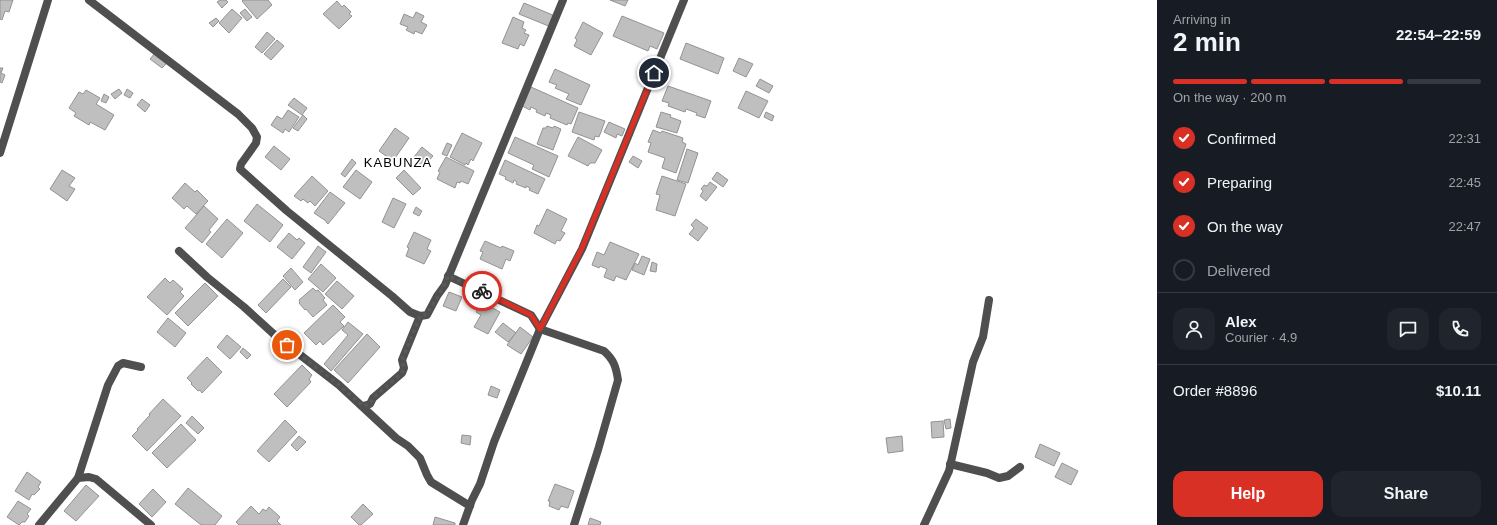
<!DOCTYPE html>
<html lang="en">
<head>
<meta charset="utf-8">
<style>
  body { margin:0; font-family:Arial,sans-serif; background:#20242c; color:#f1f3f6; height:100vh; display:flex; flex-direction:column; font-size:15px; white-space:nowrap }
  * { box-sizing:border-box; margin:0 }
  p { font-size:13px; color:#9ea1a6 }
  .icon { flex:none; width:22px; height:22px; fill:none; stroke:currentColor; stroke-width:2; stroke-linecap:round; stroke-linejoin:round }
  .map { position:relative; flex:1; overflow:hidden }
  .details { display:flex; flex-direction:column; background:#171b24; width:340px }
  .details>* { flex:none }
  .pin { position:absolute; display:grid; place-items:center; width:34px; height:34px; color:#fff; margin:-17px; border:2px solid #fff; border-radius:50%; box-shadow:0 1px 4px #0007 }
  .courier { position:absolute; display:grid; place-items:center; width:40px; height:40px; margin:-20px; border:3px solid #d93025; border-radius:50%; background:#fff; color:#222; box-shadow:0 1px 5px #0007 }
  .overview em { font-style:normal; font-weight:700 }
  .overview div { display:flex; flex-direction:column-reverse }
  .overview { display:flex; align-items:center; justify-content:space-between; height:68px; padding:0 16px }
  h1 { font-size:26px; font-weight:700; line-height:30px }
  .bar { display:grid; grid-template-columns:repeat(4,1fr); gap:6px 4px; align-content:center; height:48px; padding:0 16px }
  .bar i { height:5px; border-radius:3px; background:#363941 }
  .bar .current { background:#d93025 }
  .bar p { grid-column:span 4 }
  .line { display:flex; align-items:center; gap:10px; padding:0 16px; border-top:1px solid #363941 }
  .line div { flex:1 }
  .round { display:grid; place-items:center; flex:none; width:42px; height:42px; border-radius:12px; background:#20242c }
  ol { padding:0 16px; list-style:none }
  li { display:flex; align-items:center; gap:12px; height:44px }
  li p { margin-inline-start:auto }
  li .icon { padding:4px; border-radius:50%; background:#d93025; color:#fff; stroke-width:4 }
  li:last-child { color:#9ea1a6 }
  li i { width:22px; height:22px; border:2px solid #363941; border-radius:50% }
  .primary-button { display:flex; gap:8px; margin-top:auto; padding:8px 16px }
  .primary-button a { flex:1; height:46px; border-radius:12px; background:#d93025; color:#fff; font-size:16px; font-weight:700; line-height:46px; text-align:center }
  .primary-button a+a { background:#20242c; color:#f1f3f6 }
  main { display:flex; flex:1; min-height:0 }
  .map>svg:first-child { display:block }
  .building { fill:#bfbfbf; stroke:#939393 }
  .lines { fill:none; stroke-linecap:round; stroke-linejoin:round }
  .street { stroke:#4f4f4f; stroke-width:8 }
  .done { stroke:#595959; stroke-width:4; stroke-dasharray:0 7.2 }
  .route { stroke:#d93025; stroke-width:5 }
  .labels { text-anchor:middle; stroke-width:3.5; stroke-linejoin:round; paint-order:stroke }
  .quarter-label { font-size:13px; letter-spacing:1px; fill:#000; stroke:#fff }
</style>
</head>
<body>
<main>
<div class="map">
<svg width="1157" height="525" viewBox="0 0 1157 525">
  <rect width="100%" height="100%" fill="#fff"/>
  <!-- building -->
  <g class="building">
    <path d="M0,0h13l-4,12 -4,-1 -3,9 -2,-1z"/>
    <path d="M220,0h6l2,2 -6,6 -5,-6z"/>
    <path d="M243,0h25l4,5 -15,14 -15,-18z"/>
    <path d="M610,0h18l-3,6z"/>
    <path d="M337,1l5,6 2,-2 7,7 -2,2 3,2 -13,13 -16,-15z"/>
    <path d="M524,3l31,13 -4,11 -32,-13z"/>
    <path d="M232,9l10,9 -13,15 -10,-10z"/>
    <path d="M245,9l7,8 -5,4 -7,-8z"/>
    <path d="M416,12l8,4 -3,6 6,3 -5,9 -7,-3 -1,3 -8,-4 2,-3 -8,-3 4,-10 9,4z"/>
    <path d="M622,16l42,17 -7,16 -7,-3 -2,5 -35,-15z"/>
    <path d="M513,17l11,5 -2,6 4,2 -2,3 5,2 -5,11 -4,-2 -2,5 -16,-6z"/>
    <path d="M216,18l3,3 -6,6 -4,-4z"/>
    <path d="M583,22l20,11 -12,22 -17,-9 3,-6 -2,-2z"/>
    <path d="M267,32l8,7 -13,14 -7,-6z"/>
    <path d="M277,40l7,6 -13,14 -7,-6z"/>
    <path d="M686,43l38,15 -6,16 -38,-15z"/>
    <path d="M155,53l12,10 -5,5 -12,-9z"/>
    <path d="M739,58l14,6 -7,13 -13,-6z"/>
    <path d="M0,68h3l-2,5 4,2 -3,8 -2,-1z"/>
    <path d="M555,69l35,16 -9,20 -15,-6 3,-5 -14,-6 2,-3 -8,-3z"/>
    <path d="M760,79l13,7 -4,7 -13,-7z"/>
    <path d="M668,86l43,15 -6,17 -9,-3 1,-2 -11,-4 -1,3 -17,-6 1,-3 -7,-2z"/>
    <path d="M531,87l47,21 -7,16 -3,-1 -1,2 -17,-7 1,-3 -5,-2 -1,3 -9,-4 1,-2 -6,-3 -1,3 -8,-4z"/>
    <path d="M119,89l3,4 -7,6 -4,-5z"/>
    <path d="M127,89l6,4 -3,5 -6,-3z"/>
    <path d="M86,90l14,8 -4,6 18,11 -9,15 -15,-8 -1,3 -15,-9 2,-3 -7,-5 10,-16 4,2z"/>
    <path d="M746,91l22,10 -9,17 -21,-10z"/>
    <path d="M104,94l5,3 -3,6 -5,-2z"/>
    <path d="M294,98l13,10 -5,7 -14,-10z"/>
    <path d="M142,99l8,6 -5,7 -8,-7z"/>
    <path d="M288,110l11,7 -10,15 -4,-3 -2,4 -12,-8 6,-9 5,3z"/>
    <path d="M579,112l26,9 -6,16 -4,-1 -1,4 -22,-8z"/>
    <path d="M661,112l10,3 -1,2 11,4 -4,12 -21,-6z"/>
    <path d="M766,112l8,4 -2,5 -8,-4z"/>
    <path d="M303,115l4,4 -9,12 -5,-3z"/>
    <path d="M609,122l16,7 -3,7 -5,-2 -1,4 -12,-6z"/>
    <path d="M547,126l6,2 1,-2 7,3 -8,21 -16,-6 6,-16h3z"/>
    <path d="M395,128l14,10 -16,23 -14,-10z"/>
    <path d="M653,130l8,3 1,-2 21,7 -1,4 4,2 -10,29 -14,-5 3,-10 -17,-6 3,-9 -3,-1z"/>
    <path d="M462,133l20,10 -9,18 -2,-2 -3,6 -2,-2 -1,2 -15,-8z"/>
    <path d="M515,137l43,19 -9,21 -17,-8 2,-4 -26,-12z"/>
    <path d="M578,137l24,13 -7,13h-5l-2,3 -20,-10z"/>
    <path d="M447,143l5,2 -5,11 -5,-2z"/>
    <path d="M274,146l16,13 -9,11 -16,-13z"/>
    <path d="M422,147l11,9 -10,11 -10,-9z"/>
    <path d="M687,149l11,4 -10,30 -11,-3z"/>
    <path d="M633,156l9,5 -4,7 -9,-6z"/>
    <path d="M446,157l28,14 -6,13 -7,-3 -1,2 -3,-1 -2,6 -18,-9 3,-7 -2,-1z"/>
    <path d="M352,159l4,4 -11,14 -4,-3z"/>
    <path d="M505,160l40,19 -7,15 -9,-4 1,-2 -4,-2v2l-10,-4 1,-2 -3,-2 -1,3 -8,-4 1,-2 -7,-3z"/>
    <path d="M62,170l13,8 -6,8 6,3 -8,12 -17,-12z"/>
    <path d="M356,170l16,12 -12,17 -17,-12z"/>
    <path d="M404,170l17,18 -8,7 -17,-17z"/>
    <path d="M717,172l11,8 -5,7 -11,-8z"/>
    <path d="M312,176l16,15 -13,15 -5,-5 -2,2 -5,-4 -2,2 -7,-5z"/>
    <path d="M662,176l24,8 -11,32 -19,-6 4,-15 -4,-1z"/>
    <path d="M710,182l7,5 -11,14 -6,-5 3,-5 -2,-2 3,-4 3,1z"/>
    <path d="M185,183l10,9 2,-2 11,11 -12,13 -9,-8 -3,3 -12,-11z"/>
    <path d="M330,192l15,11 -17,21 -2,-2v-1l-12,-8z"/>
    <path d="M393,198l13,6 -12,24 -12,-6z"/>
    <path d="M257,204l26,21 -13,17 -26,-21z"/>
    <path d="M204,206l14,13 -9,11 2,2 -9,11 -17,-15z"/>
    <path d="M416,207l6,4 -3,5 -6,-3z"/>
    <path d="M547,209l20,10 -6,12 4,2 -5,8 -3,-1 -2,4 -21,-11 3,-8 2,1z"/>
    <path d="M227,219l16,14 -21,25 -16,-14z"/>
    <path d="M696,219l12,9 -10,13 -9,-7 5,-6 -3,-3z"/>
    <path d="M414,232l17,8 -4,9 4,2 -7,13 -18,-8 3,-8 -2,-1z"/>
    <path d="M289,233l8,7 2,-2 6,5 -13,16 -15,-12z"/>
    <path d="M485,241l16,7 1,-2 12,5 -4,10 -4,-2 -4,10 -22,-10 3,-7 -3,-1z"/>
    <path d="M610,242l29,12 -13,26 -10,-4 -2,5 -10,-4 3,-8 -7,-3 -1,2 -7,-3 5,-13 7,3z"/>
    <path d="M318,246l8,6 -15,21 -8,-6z"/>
    <path d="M642,256l8,3 -6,16 -12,-5 3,-7 3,2z"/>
    <path d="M652,262l5,2 -1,8 -6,-1z"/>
    <path d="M321,264l15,14 -13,14 -15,-13z"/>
    <path d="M291,268l12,14 -8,8 -12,-14z"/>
    <path d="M165,278l5,5 3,-3 10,9 -3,3 4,4 -17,19 -20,-18z"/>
    <path d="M283,279l8,8 -25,26 -8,-8z"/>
    <path d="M337,281l17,15 -12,13 -17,-15z"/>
    <path d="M205,283l13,13 -30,30 -13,-13z"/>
    <path d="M313,288l3,3 2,-1 7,8 -2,2 4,5 -14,12 -7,-8 -1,1 -6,-7 1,-1 -1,-2z"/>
    <path d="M449,292l13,5 -6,14 -13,-5z"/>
    <path d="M482,302l18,10 -12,22 -14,-7 7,-12 -5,-3z"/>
    <path d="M333,305l12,12 -5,5 4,4 -21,19 -3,-4 -4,4 -12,-12z"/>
    <path d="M168,318l18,15 -11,14 -18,-15z"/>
    <path d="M348,322l15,12 -32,37 -7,-7 24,-29 -6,-5z"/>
    <path d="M503,323l13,10 -8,9 -13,-10z"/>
    <path d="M520,327l13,10 -12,17 -14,-9z"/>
    <path d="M367,334l13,13 -32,36 -14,-13z"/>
    <path d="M227,335l14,12 -11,12 -13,-12z"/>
    <path d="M243,348l8,7 -4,4 -7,-7z"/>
    <path d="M207,357l15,15 -20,21 -2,-3 -2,1 -7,-7 1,-1 -5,-5z"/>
    <path d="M302,365l10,10 -3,4 2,3 -24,25 -13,-13z"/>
    <path d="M491,386l9,4 -3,8 -9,-3z"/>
    <path d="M163,399l18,17 -34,35 -15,-15 6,-6 -1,-1 13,-14 -1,-1z"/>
    <path d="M192,416l12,12 -6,6 -12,-11z"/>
    <path d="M950,419l1,9 -5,1 -2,-9z"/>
    <path d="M285,420l12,12 -28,30 -12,-11z"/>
    <path d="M943,421l1,16 -12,1 -1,-16z"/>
    <path d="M181,424l15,16 -29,28 -15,-15z"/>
    <path d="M462,435l9,1 -1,9 -9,-2z"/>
    <path d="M299,436l7,6 -9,9 -6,-6z"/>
    <path d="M902,436l1,15 -15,2 -2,-15z"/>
    <path d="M1040,444l20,9 -6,13 -19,-9z"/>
    <path d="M1062,463l16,8 -7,14 -16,-8z"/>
    <path d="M27,472l14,10 -3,5 2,2 -6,6 -2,-1 -3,6 -14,-9z"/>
    <path d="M555,484l19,7 -6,17 -7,-2 -2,4 -10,-4 1,-5h-2z"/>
    <path d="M86,485l13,11 -23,25 -12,-10z"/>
    <path d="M188,488l34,28 -7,9h-14l-26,-21z"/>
    <path d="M153,489l13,13 -14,15 -13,-13z"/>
    <path d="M18,501l13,8 -4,5 2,2 -4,6h-3l-3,3 -12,-8z"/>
    <path d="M363,504l10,10 -12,11h-2l-8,-8z"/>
    <path d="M251,506l8,8 4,-5 3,2 3,-4 11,10 -3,4 4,4h-42l-3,-3z"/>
    <path d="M435,517l20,6v2h-22z"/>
    <path d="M590,518l11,4 -1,3h-12z"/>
  </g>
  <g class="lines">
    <!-- street -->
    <g class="street">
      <path d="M89,0l149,114 14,14 5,9 -1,6 -15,21 -1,5 47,42 105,85 18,16 10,4 7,-1 10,-19 8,-11 118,-285"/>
      <path d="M0,153l48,-153"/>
      <path d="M179,251l28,26 37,30 33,30 62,48 57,53 12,8 12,12 7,17 4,7 39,24"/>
      <path d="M448,276l83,39 9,14 64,22c10,9 12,16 14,29l-20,70 -24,75"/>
      <path d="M363,406l7,-2 3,-6 29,-25 2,-5 -2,-8 18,-44"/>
      <path d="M950,464l37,9 12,5 9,-2 12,-9"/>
      <path d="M78,478l30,-93 10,-19 5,-3 18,4"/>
      <path d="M39,525l39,-47 11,-1 7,2 55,46"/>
      <path d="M463,525l9,-25 8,-16 14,-42 46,-113 42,-80 102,-249"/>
      <path d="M924,525l25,-54 24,-109 10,-25 6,-37"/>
    </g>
  </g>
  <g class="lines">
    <!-- done -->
    <path class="done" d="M287,345l52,40 24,21 7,-2 3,-6 29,-25 2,-5 -2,-8 18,-44 7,-2c7,-12 16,-24 21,-38l34,15"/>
    <!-- route -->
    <path class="route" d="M482,291l49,24 9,14 42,-81 72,-175"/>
  </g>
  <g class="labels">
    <!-- quarter labels -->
    <g class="quarter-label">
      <text x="398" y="167">KABUNZA</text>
    </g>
  </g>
</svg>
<div class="pin" style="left:287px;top:345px;background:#ea580c"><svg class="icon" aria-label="bag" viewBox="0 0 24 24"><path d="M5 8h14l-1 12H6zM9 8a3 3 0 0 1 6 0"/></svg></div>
<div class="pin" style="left:654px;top:73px;background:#1f2937"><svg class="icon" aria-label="home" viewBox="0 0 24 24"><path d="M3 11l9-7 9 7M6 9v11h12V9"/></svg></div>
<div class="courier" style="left:482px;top:291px"><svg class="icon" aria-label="bike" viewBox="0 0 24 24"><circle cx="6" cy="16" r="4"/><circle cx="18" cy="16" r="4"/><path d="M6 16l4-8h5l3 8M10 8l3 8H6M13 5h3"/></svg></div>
</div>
<section class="details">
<div class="overview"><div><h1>2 min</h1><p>Arriving in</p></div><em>22:54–22:59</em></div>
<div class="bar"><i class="current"></i><i class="current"></i><i class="current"></i><i></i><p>On the way · 200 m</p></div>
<ol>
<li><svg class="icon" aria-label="check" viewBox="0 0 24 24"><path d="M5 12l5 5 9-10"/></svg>Confirmed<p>22:31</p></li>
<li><svg class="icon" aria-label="check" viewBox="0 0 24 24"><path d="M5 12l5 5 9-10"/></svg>Preparing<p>22:45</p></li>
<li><svg class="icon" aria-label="check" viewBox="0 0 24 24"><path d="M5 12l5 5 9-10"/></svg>On the way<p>22:47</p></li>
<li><i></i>Delivered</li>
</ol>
<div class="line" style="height:72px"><a class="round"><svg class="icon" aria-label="person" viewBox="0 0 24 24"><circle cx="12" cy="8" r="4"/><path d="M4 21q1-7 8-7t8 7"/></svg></a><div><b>Alex</b><p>Courier · 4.9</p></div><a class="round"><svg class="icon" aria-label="chat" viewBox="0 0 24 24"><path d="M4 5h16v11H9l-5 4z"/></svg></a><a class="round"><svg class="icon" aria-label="phone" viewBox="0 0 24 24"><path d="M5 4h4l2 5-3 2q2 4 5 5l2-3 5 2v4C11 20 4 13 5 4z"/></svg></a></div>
<div class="line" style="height:52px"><div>Order #8896</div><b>$10.11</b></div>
<div class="primary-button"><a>Help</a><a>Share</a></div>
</section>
</main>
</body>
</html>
